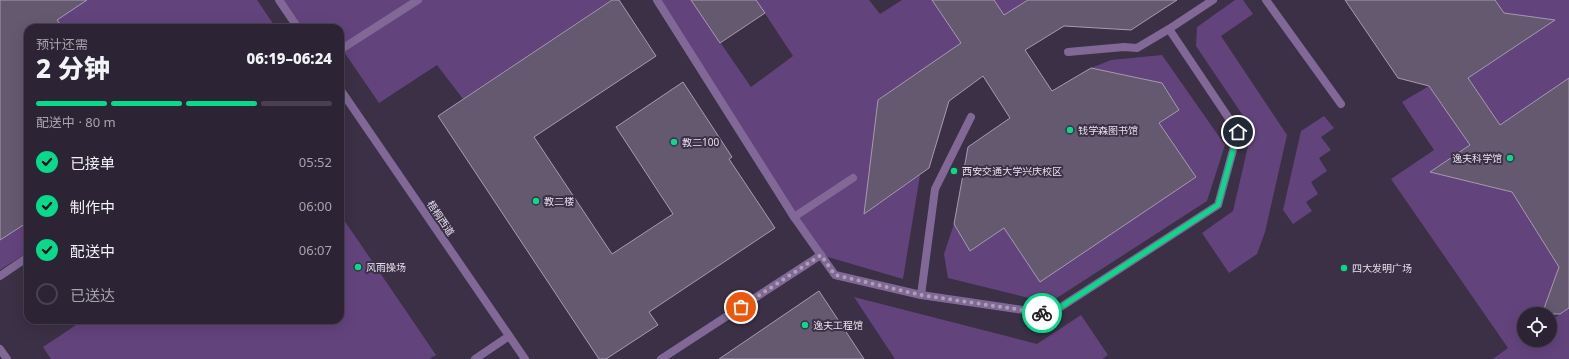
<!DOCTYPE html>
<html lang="zh">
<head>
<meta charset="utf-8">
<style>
  body { margin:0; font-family:"Noto Sans","Noto Sans SC",sans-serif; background:#342c3c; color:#f1f3f6; height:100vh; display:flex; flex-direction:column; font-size:15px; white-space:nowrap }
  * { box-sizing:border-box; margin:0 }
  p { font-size:13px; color:#a6a4ac }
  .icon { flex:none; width:22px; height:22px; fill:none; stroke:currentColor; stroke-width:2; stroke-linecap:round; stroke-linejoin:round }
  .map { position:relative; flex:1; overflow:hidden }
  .details { position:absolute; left:24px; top:24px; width:320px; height:300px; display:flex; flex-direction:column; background:#2c2434; border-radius:12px; box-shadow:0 4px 16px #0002,0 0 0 1px #48414f }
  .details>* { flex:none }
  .buttons { position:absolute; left:1517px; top:307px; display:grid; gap:8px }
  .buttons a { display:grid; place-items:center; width:40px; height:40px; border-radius:50%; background:#2c2434; box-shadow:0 4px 16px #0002,0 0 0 1px #48414f; font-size:20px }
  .pin { position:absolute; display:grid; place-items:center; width:34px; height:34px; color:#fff; margin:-17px; border:2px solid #fff; border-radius:50%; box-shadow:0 1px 4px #0007 }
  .courier { position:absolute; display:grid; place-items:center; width:40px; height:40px; margin:-20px; border:3px solid #08d98b; border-radius:50%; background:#fff; color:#222; box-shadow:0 1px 5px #0007 }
  .head em { font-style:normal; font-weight:800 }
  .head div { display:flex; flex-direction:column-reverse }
  .head { display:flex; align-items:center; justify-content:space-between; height:68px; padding:0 12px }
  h1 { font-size:26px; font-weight:800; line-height:30px }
  .bar { display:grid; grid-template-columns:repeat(4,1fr); gap:6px 4px; align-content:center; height:48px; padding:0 12px }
  .bar i { height:5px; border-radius:3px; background:#48414f }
  .bar .active { background:#08d98b }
  .bar p { grid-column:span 4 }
  ol { padding:0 12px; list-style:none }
  li { display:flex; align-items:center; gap:12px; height:44px }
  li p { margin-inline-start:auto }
  li .icon { padding:4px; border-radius:50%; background:#08d98b; color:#111; stroke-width:4 }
  li:last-child { color:#a6a4ac }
  li i { width:22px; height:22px; border:2px solid #48414f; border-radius:50% }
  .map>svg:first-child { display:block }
  .green { fill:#63437c }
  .building { fill:#655970; stroke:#a79ab3 }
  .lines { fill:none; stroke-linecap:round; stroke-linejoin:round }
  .lane { stroke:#816897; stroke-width:8 }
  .street { stroke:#816897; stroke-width:8 }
  .done { stroke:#aaa2b2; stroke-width:4; stroke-dasharray:0 7.2 }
  .route { stroke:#08d98b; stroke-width:5 }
  .poi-dot { fill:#08d98b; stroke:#3b3045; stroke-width:1.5 }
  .labels { text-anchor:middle; stroke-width:4; stroke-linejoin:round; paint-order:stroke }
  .poi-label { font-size:10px; fill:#e6e0ed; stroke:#3b3045; text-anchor:start }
  .street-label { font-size:10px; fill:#e6e0ed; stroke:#3b3045 }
</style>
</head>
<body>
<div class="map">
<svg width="1569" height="359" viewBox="0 0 1569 359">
  <rect width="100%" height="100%" fill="#3b3045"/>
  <!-- green -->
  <g class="green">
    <path d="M0,0h257l19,28h-248v224l-28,18z"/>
    <path d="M279,0h332l-148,99 -26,-34 -58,38 -37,-54 -2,1v-22h-42z"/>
    <path d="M655,0h36l60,87 42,-31 -37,-56h113l11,14 22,-14h30l29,43 -83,57 -13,113 55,-38 -17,104 -82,-24z"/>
    <path d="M994,0h34l-24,15z"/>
    <path d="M1235,0h8l10,14 -32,22 66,99 -22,97 -8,22 -28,19 -27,-40 31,-22 19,-82 -56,-83 1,-19z"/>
    <path d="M1495,0h74v78l-69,47 -32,-47 87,-58 -51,-7z"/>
    <path d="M1162,55l63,90 -18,56 -158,102 -101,-25 -4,-24 10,-30 16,27 78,-52 -1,29 -30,20 23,33 155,-103 -85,-23 69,-45 -17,-27 -71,-15 20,-8z"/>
    <path d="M1429,86l41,59 -39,27 81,20 47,75 -17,47h-18v26h26v-19l19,-13v51h-76l15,-11 -117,-169 43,-29 -32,-48z"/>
    <path d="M1324,116l10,12 -13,9 10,13 -12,8 8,13 -16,11 7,12 -12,8 6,9 -19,13 -10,-14 18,-79z"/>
    <path d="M340,214l96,141 -7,4h-378l-8,-12 36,-24 -2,-3h263z"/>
    <path d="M854,297l183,47 44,-29 27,40 -6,4h-207z"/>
  </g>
  <!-- building -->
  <g class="building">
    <path d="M0,0h87l-30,20 6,8h-35v194l-28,18z"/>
    <path d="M612,0h7l37,56 -122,81 78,117 61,-40 -57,-87 67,-45 49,75 -3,2 46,69 -126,84 9,13 -52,34h-7l-161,-243z"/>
    <path d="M691,0h65l9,13 -45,30z"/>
    <path d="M932,0h62l10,15 24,-15h149l-46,30 -67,-4 -39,24 27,41 39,-23 71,15 17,27 -20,13 37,54 -156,105 -36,-54 -34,23 -16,-27 14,-77 42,-29 -27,-42 -34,25 -20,67 -65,46 14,-114 83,-57z"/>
    <path d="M1345,0h150l9,13 51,7 -87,58 32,47 69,-47v230l-9,6h-18l17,-47 -47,-75 -82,-20 40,-27 -41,-59 -31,-8z"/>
    <path d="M819,291l45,68h-145z"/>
  </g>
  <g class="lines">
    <!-- lane -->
    <g class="lane">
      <path d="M657,0l137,217 41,58 86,20 129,19 168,-109 20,-73 -69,-103 44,-29"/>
      <path d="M1266,0l75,104"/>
      <path d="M1068,52l56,-5 13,1 32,-19"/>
      <path d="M794,217l59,-39"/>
      <path d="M0,276l28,-19"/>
      <path d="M921,295l14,-106 36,-72"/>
      <path d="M475,359l34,-23"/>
      <path d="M661,359l160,-104"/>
    </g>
    <!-- street -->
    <g class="street">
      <path d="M279,0l19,28"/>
      <path d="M340,50l78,-50"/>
      <path d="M340,89l185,270"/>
      <path d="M0,349l7,10"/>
    </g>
  </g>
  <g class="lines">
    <!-- done -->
    <path class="done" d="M741,307l80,-52 14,20 86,20 121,18"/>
    <!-- route -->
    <path class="route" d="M1042,313l8,1 168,-109 20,-73"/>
  </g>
  <!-- markers -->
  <g class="poi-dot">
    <circle cx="1070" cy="130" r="4"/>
    <circle cx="674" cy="142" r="4"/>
    <circle cx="1510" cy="158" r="4"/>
    <circle cx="954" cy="171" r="4"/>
    <circle cx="536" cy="201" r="4"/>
    <circle cx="358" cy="267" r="4"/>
    <circle cx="1344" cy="268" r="4"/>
    <circle cx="805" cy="325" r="4"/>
  </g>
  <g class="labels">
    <!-- poi labels -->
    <g class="poi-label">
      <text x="1078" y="134">钱学森图书馆</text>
      <text x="682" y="146">教二100</text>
      <text x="1502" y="162" text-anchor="end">逸夫科学馆</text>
      <text x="962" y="175">西安交通大学兴庆校区</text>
      <text x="544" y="205">教二楼</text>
      <text x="366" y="271">风雨操场</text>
      <text x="1352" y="272">四大发明广场</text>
      <text x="813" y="329">逸夫工程馆</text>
    </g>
    <!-- street labels -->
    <g class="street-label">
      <text transform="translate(441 218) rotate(56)" y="4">梧桐西道</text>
    </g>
  </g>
</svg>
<div class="buttons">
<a><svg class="icon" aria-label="locate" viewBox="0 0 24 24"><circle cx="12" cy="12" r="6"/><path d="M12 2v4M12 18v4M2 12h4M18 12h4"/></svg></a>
</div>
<div class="pin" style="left:741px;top:307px;background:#ea580c"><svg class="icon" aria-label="bag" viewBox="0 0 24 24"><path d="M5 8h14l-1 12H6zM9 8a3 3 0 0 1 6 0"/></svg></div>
<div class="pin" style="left:1238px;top:132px;background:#1f2937"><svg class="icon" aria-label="home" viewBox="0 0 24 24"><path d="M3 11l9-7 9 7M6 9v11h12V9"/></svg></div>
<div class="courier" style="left:1042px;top:313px"><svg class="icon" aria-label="bike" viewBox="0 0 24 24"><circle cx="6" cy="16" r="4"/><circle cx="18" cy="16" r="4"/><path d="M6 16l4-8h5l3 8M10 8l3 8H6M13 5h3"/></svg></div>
<section class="details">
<div class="head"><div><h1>2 分钟</h1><p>预计还需</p></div><em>06:19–06:24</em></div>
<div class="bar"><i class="active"></i><i class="active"></i><i class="active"></i><i></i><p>配送中 · 80 m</p></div>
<ol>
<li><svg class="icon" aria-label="check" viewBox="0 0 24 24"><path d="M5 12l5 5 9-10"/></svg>已接单<p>05:52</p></li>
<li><svg class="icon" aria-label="check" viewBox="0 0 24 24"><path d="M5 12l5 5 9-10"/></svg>制作中<p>06:00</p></li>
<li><svg class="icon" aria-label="check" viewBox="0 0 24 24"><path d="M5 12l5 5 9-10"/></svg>配送中<p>06:07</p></li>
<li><i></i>已送达</li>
</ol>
</section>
</div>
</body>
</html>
